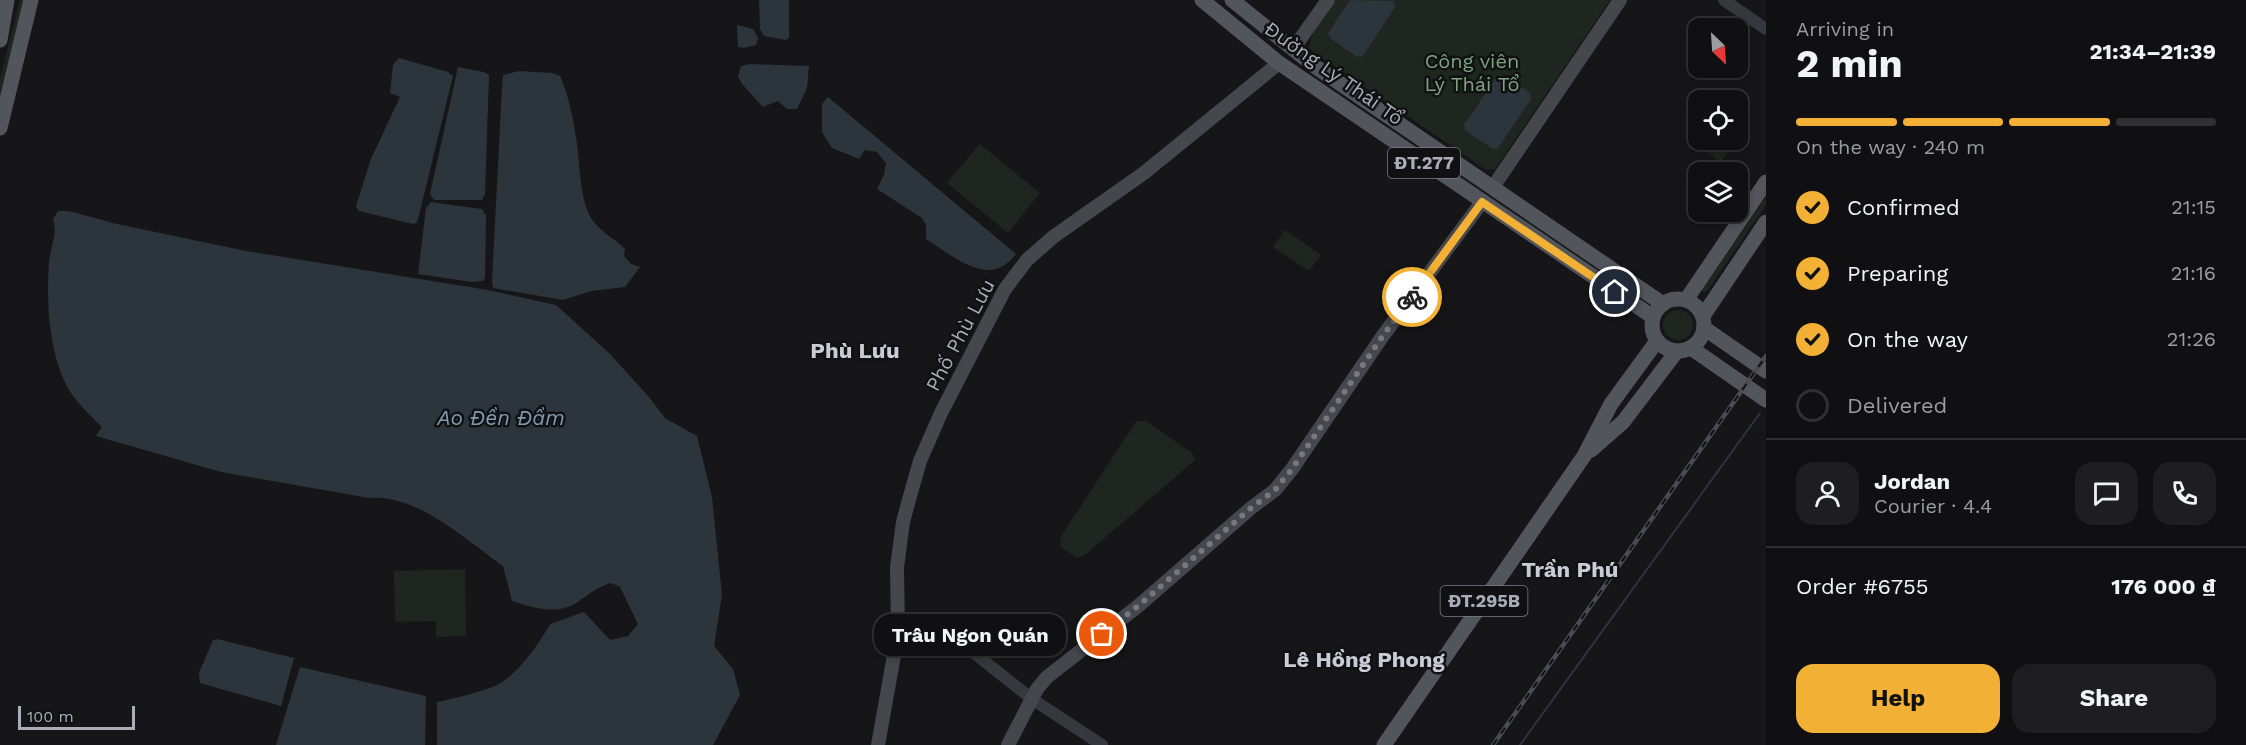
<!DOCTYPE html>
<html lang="en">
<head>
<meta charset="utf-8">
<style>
  body { margin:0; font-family:"Work Sans",sans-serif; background:#1e1e20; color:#f1f3f6; height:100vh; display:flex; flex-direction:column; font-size:22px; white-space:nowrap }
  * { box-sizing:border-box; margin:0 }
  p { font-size:20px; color:#9c9d9f }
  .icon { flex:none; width:33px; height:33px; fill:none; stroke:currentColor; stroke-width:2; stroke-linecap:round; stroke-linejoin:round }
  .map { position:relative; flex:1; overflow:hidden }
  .side { display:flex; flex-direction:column; background:#101012; width:480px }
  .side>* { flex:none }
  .needle { width:39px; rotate:155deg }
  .fabs { position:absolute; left:1688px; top:18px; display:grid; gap:12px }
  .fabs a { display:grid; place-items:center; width:60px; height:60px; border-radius:12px; background:#101012; box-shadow:0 3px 9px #0003,0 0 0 2px #303032; font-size:30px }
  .scale { position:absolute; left:18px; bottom:15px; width:117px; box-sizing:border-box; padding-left:6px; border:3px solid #a8adb8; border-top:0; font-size:16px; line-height:21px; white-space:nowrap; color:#a8adb8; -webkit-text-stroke:4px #111113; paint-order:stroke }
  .pin { position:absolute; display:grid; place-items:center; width:51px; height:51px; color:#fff; margin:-26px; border:3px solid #fff; border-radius:50%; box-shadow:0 2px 6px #0007 }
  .courier { position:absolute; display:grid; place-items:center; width:60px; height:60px; margin:-30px; border:4px solid #f2b134; border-radius:50%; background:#fff; color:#222; box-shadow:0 2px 8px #0007 }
  .bubble { position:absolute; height:42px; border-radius:18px; background:#101012; box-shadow:0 3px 9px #0003,0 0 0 2px #303032; font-size:20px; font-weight:700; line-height:42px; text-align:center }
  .head em { font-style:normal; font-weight:700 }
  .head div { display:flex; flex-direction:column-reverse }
  .head { display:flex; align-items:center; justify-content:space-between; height:102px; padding:0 30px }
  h1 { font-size:39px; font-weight:700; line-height:45px }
  .bar { display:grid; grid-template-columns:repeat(4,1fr); gap:9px 6px; align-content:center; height:72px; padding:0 30px }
  .bar i { height:8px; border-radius:4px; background:#303032 }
  .bar .on { background:#f2b134 }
  .bar p { grid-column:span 4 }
  .line { display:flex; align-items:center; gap:15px; padding:0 30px; border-top:2px solid #303032 }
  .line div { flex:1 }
  .round { display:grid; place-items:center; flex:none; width:63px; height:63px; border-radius:18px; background:#1e1e20 }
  ol { padding:0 30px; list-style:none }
  li { display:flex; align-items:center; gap:18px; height:66px }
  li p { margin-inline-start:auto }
  li .icon { padding:6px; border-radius:50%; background:#f2b134; color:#111; stroke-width:4 }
  li:last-child { color:#9c9d9f }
  li i { width:33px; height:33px; border:3px solid #303032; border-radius:50% }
  .primary-button { display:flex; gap:12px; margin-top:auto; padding:12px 30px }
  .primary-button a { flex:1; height:69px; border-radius:18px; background:#f2b134; color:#111; font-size:24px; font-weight:700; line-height:69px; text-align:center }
  .primary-button a+a { background:#1e1e20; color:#f1f3f6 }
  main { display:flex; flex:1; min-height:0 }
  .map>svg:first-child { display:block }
  .green { fill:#1e261f }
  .water { fill:#2c353c }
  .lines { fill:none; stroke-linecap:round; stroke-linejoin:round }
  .stream { stroke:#2c353c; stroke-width:2 }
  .tertiary { stroke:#37383d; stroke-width:12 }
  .secondary { stroke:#45474d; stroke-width:14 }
  .primary { stroke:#53555c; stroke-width:15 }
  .rail-casing { stroke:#4a4c52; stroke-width:4.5 }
  .rail { stroke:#111113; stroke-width:2; stroke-dasharray:7; stroke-linecap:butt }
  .done { stroke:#757880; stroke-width:6; stroke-dasharray:0 10.8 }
  .route { stroke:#f2b134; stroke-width:8 }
  .labels { text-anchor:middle; stroke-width:5; stroke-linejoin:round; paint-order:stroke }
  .shield { fill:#111113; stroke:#7b7e86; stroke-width:1.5 }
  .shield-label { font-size:18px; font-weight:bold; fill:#a8adb8 }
  .park-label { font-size:20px; fill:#7fa381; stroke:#111113 }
  .street-label { font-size:20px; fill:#a8adb8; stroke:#111113 }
  .water-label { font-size:21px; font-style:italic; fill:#7f9bb3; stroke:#111113 }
  .quarter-label { font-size:22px; font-weight:bold; fill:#c9ccd4; stroke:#111113 }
</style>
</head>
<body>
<main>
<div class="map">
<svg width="1766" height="745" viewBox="0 0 1766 745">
  <rect width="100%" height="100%" fill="#161618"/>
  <!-- green -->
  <g class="green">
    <path d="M20,0h4l-24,94v-15z"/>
    <path d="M1336,0h274l-115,169 -9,1 -178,-122 5,-15z"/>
    <path d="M1695,121l3,2v17h24l10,7 -11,15 -36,-25z"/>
    <path d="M980,144l60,49 -32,40 -61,-50z"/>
    <path d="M1766,197v8l-59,86 -4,2 -1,-3z"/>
    <path d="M1285,230l36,25 -12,16 -36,-24z"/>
    <circle cx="1678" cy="325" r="15"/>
    <path d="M1138,421h8l46,32 3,7 -110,95 -8,3 -16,-11 -1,-9 75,-115z"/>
    <path d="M465,569l1,67 -30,1v-16l-41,1 -1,-51z"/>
  </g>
  <!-- water -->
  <g class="water">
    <path d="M759,0h30v38l-4,2 -21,-4 -4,-7z"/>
    <path d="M1350,0l44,1 1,6 -32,49 -6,1 -27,-19 -2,-5z"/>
    <path d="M737,25l16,4 5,9 -2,7 -12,3 -6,-1z"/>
    <path d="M399,58l49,14 5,4 -36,147 -4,1 -54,-13 -3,-5 15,-47 29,-62 -10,-4 3,-28z"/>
    <path d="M750,64l59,2 -2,22 -10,21h-10l-9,-8 -15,6 -21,-23 -4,-8 3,-10z"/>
    <path d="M458,67l26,5 5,3 -4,119 -3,6h-48l-4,-6z"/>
    <path d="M519,71l33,2 8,3c9,20 14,46 17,68 3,21 3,56 14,74 8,13 23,20 34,31l-1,7 7,8 9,3 -15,20 -34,4 -28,9 -70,-12 -1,-7 10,-193 1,-13z"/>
    <path d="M1498,75h6l26,18 1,6 -33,49 -5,1 -27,-18 -2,-6z"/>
    <path d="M828,97l188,157c-27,36 -62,2 -90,-15v-14l-4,-7 -45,-29 7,-14 2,-12 -9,-11 -12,-2 -6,9 -27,-11 -10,-16v-28z"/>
    <path d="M431,202l51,7 4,7 -1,62 -2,3 -11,1 -54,-8 8,-66z"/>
    <path d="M58,211h11l48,13 129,27 242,39 68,15 54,49 39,43 16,21 32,18 15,61 10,98 -8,51 19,23 7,26 -27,50h-276v-43c19,-4 40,-9 58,-16 22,-10 44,-42 55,-62l34,-12 26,28 18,-4 10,-12 -18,-37 -9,-4c-14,4 -20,10 -32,18 -20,15 -45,7 -67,0l-9,-35c-37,-26 -87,-73 -134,-68l-148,-26 -125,-36 6,-9c-11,-11 -22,-21 -31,-34 -22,-34 -25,-91 -22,-130 1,-15 9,-30 4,-44z"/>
    <path d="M217,639l77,19 -13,48 -81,-23 -1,-10 14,-33z"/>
    <path d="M300,667l126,29 -1,49h-149z"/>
  </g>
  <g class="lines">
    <!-- stream -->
    <path class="stream" d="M1520,745l240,-332"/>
    <!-- tertiary -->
    <g class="tertiary">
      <path d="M1724,0l42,29"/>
      <path d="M898,629l36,7 30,9 68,54 70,46"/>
    </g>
    <!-- secondary -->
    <g class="secondary">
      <path d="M1293,49l35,-49"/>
      <path d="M1493,187l127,-187"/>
      <path d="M878,745l20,-112 -1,-66 6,-45 7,-26 10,-35 21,-48 64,-124 22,-29 26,-23 91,-64 135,-110"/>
      <path d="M1008,745l29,-56 10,-12 90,-70 114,-99 24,-18 17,-21 90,-132 100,-135"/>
    </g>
    <!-- primary -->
    <g class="primary">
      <path d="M1202,0l77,63 374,254"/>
      <path d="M1232,0l81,65 350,239"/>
      <path d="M0,40l7,-40"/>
      <path d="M0,128l31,-128"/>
      <circle cx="1678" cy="325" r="26"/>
      <path d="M1686,300l80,-118"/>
      <path d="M1703,316l63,-94"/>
      <path d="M1704,328l62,43"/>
      <path d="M1691,348l75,52"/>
      <path d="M1591,450l32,-28 54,-71"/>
      <path d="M1384,745l200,-289 27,-52 46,-63"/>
    </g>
    <defs>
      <path id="rail" d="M1493,745l273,-389"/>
    </defs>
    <!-- rail casing -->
    <use href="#rail" class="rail-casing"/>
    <!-- rail -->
    <use href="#rail" class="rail"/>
  </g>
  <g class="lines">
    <!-- done -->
    <path class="done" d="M1102,634l35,-27 114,-99 24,-18 17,-21 90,-132 30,-40"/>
    <!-- route -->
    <path class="route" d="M1412,297l70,-95 133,90"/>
  </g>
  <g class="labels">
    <!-- shield labels -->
    <g class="shield">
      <rect x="1388" y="148" width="72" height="30" rx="4.5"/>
      <rect x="1440.5" y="586" width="87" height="30" rx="4.5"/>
    </g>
    <g class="shield-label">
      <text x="1424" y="169">ĐT.277</text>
      <text x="1484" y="607">ĐT.295B</text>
    </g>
    <!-- park labels -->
    <g class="park-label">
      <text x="1472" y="68">Công viên<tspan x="1472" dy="23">Lý Thái Tổ</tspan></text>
    </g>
    <!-- street labels -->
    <g class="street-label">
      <text transform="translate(1334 73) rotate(35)" y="7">Đường Lý Thái Tổ</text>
      <text transform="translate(960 335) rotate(-62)" y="7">Phố Phù Lưu</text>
    </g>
    <!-- water labels -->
    <g class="water-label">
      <text x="501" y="425">Ao Đền Đầm</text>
    </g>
    <!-- quarter labels -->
    <g class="quarter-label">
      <text x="855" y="358">Phù Lưu</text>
      <text x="1570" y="577">Trần Phú</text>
      <text x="1364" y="667">Lê Hồng Phong</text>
    </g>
  </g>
</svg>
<div class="fabs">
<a><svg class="needle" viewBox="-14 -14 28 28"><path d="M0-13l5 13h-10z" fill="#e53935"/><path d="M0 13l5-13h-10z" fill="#9c9d9f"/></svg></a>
<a><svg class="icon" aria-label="locate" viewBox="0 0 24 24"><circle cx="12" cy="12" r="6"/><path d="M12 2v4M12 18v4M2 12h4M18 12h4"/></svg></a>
<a><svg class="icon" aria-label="layers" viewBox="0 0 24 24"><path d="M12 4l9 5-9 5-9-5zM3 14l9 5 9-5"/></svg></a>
</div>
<div class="scale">100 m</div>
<div class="pin" style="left:1102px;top:634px;background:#ea580c"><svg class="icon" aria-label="bag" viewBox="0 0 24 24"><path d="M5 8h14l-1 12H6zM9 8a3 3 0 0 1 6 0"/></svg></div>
<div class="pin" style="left:1615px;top:292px;background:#1f2937"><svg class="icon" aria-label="home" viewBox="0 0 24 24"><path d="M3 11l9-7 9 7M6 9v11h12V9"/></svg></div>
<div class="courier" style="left:1412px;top:297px"><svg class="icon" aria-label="bike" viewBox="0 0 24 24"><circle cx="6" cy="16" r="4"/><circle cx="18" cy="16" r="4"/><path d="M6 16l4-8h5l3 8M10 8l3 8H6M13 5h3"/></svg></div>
<div class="bubble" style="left:874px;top:614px;width:192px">Trâu Ngon Quán</div>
</div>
<section class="side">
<div class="head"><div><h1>2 min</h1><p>Arriving in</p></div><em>21:34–21:39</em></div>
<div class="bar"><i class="on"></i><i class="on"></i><i class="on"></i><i></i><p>On the way · 240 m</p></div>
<ol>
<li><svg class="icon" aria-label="check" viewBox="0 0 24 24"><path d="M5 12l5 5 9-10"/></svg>Confirmed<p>21:15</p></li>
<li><svg class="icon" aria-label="check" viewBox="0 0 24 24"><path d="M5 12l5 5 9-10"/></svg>Preparing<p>21:16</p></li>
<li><svg class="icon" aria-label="check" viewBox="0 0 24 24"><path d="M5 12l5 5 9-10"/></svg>On the way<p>21:26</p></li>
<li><i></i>Delivered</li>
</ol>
<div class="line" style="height:108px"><a class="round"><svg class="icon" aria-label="person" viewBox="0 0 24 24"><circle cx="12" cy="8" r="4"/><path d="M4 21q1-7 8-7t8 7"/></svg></a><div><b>Jordan</b><p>Courier · 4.4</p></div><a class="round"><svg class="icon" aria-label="chat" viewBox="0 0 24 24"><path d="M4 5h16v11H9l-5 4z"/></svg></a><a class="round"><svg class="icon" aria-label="phone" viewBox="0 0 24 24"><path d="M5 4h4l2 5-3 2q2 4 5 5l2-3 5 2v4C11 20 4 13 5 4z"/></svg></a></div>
<div class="line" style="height:78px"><div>Order #6755</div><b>176 000 ₫</b></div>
<div class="primary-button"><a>Help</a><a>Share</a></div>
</section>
</main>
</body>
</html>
